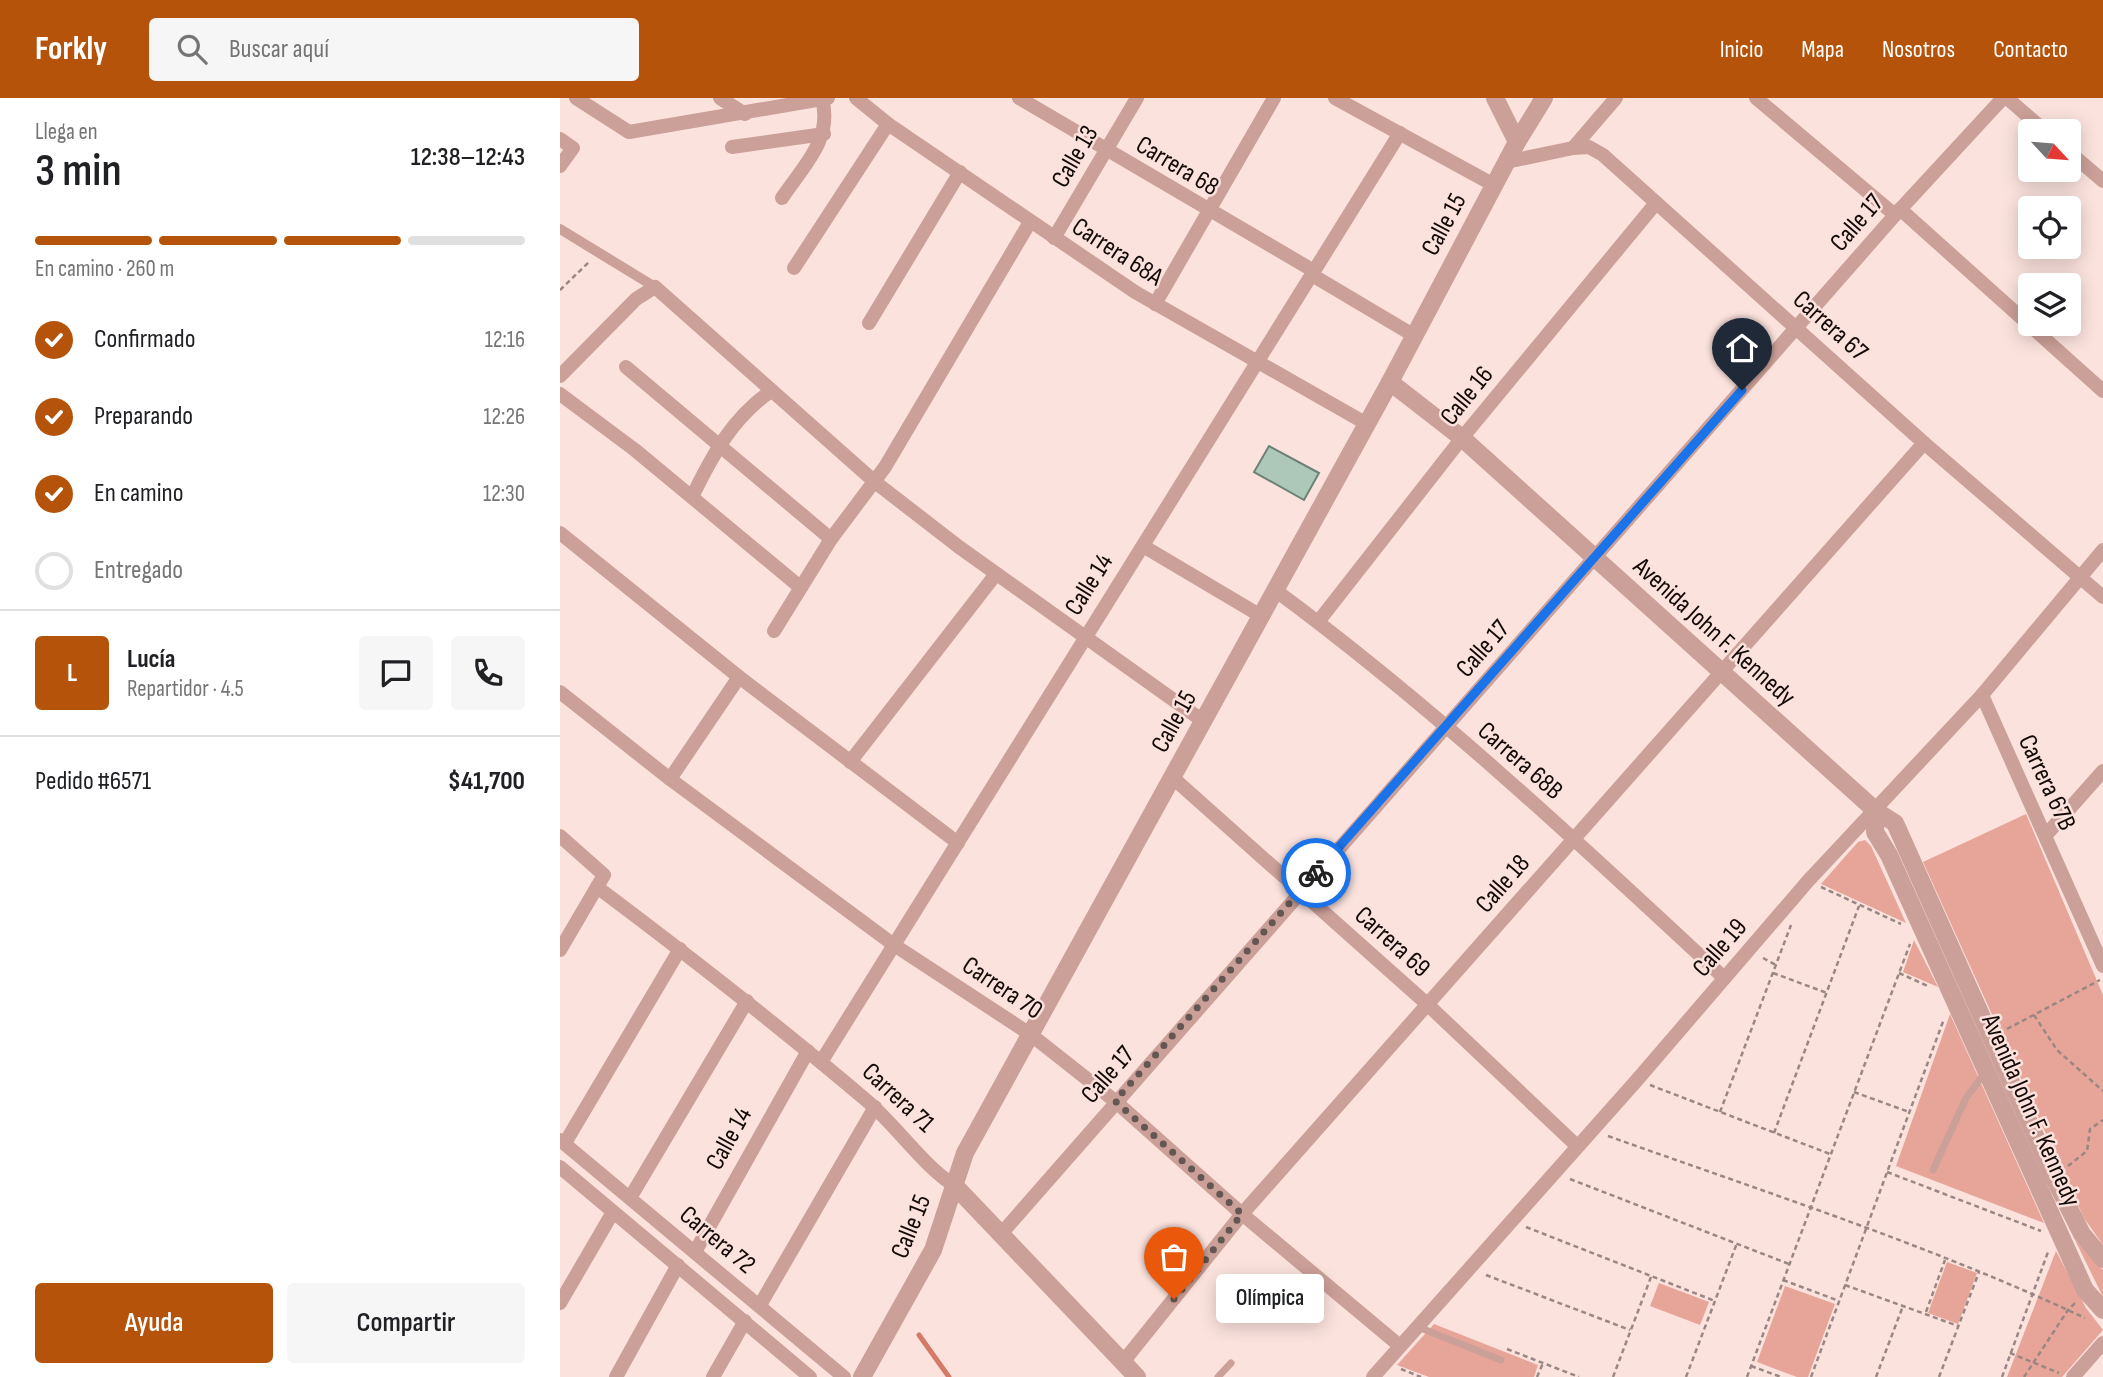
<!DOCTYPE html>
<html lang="es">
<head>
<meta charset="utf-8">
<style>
  body { margin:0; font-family:"Sofia Sans Condensed",sans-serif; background:#f6f6f6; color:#202124; height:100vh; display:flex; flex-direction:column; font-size:26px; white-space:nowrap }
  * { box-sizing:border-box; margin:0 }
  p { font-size:23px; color:#757577 }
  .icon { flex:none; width:38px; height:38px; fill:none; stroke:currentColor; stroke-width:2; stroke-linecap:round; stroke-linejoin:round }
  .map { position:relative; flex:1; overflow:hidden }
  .panel { display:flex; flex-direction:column; background:#fff; width:560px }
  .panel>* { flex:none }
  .needle { width:46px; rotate:116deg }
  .tools { position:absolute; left:1458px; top:21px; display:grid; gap:14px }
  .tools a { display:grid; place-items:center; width:63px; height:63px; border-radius:7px; background:#fff; box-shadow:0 4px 18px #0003; font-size:35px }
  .pin { position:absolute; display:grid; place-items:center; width:60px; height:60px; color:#fff; margin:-72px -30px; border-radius:50% 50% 50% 0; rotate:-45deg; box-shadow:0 0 7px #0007 }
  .pin .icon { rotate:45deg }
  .courier { position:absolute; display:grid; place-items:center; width:70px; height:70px; margin:-35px; border:5px solid #1a73e8; border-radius:50%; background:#fff; color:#222; box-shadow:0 2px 9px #0007 }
  .bubble { position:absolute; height:49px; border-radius:7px; background:#fff; box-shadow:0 4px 18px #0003; font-size:23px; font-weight:600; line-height:49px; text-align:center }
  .head em { font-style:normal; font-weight:600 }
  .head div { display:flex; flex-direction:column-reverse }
  .head { display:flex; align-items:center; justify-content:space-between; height:119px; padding:0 35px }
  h1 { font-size:46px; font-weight:600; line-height:52px }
  .bar { display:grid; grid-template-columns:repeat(4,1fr); gap:10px 7px; align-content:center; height:84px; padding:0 35px }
  .bar i { height:9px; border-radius:5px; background:#e0e0e0 }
  .bar .current { background:#b45309 }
  .bar p { grid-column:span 4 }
  .line { display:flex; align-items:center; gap:18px; padding:0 35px; border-top:2px solid #e0e0e0 }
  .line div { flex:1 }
  .round { display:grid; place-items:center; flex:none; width:74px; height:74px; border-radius:7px; background:#f6f6f6 }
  ol { padding:0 35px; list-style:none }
  li { display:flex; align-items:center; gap:21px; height:77px }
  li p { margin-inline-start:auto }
  li .icon { padding:7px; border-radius:50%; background:#b45309; color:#fff; stroke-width:4 }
  li:last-child { color:#757577 }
  li i { width:38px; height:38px; border:4px solid #e0e0e0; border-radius:50% }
  .cta { display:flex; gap:14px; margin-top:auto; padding:14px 35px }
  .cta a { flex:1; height:80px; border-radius:7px; background:#b45309; color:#fff; font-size:28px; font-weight:600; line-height:80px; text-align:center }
  .cta a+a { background:#f6f6f6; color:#202124 }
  header { display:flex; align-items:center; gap:42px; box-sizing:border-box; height:98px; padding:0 35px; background:#b45309; color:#fff }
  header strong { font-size:33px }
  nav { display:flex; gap:38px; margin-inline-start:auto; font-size:24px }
  .search { width:490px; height:63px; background:#f6f6f6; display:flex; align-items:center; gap:18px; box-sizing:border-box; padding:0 24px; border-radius:7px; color:#757577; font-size:26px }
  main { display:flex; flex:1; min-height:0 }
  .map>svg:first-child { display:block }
  .green { fill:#e7a599 }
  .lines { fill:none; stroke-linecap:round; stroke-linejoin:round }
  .stream { stroke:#d57969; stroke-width:5 }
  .building { fill:#adc7b8; stroke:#6a8275; stroke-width:2 }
  .path { stroke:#9a8783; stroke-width:2.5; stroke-dasharray:5 3.5; stroke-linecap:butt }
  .service { stroke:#cba098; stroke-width:7 }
  .pedestrian { stroke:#cba098; stroke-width:10 }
  .minor { stroke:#cba098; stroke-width:14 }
  .tertiary { stroke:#cba098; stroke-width:18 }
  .done { stroke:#645653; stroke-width:7; stroke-dasharray:0 12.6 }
  .route { stroke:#1a73e8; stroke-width:9 }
  .labels { text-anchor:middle; stroke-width:5; stroke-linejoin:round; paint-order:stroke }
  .street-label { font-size:26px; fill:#130a08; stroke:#fbe2dd }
</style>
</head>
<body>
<header>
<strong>Forkly</strong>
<div class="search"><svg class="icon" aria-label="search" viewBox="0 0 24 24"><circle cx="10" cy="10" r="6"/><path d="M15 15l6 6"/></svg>Buscar aquí</div>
<nav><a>Inicio</a><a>Mapa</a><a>Nosotros</a><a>Contacto</a></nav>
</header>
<main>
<section class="panel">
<div class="head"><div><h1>3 min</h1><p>Llega en</p></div><em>12:38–12:43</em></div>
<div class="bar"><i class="current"></i><i class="current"></i><i class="current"></i><i></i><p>En camino · 260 m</p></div>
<ol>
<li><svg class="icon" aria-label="check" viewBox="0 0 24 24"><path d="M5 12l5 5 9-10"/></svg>Confirmado<p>12:16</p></li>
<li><svg class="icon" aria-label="check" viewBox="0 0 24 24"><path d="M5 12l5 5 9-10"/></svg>Preparando<p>12:26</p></li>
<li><svg class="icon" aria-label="check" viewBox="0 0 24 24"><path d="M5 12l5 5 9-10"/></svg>En camino<p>12:30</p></li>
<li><i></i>Entregado</li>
</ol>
<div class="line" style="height:126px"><b class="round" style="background:#b45309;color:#fff">L</b><div><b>Lucía</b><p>Repartidor · 4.5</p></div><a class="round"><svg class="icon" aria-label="chat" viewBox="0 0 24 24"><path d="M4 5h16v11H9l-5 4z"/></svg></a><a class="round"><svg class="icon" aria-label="phone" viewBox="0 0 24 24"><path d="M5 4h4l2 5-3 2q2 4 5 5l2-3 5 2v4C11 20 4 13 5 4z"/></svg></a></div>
<div class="line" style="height:91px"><div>Pedido #6571</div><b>$41,700</b></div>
<div class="cta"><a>Ayuda</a><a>Compartir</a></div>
</section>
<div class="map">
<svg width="1543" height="1279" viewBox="0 0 1543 1279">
  <rect width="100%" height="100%" fill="#fbe2dd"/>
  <!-- green -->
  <g class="green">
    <path d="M1466,716l77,181v250l-19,-27 -161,-356z"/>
    <path d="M1305,742l6,6 35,77 -85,-39 37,-42z"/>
    <path d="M1354,842l24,47 -35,-15z"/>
    <path d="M1390,916l94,209 -148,-57z"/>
    <path d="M1515,1142l28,30v27z"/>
    <path d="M1496,1153l30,57 17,22 -41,47h-55z"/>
    <path d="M1387,1164l30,11 -19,51 -30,-11z"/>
    <path d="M1099,1185l50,19 -9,23 -50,-19z"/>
    <path d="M1225,1188l50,18 -27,73h-11l-40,-15z"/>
    <path d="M874,1226l104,41 -4,12h-105l-32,-12z"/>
  </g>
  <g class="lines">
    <!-- stream -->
    <path class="stream" d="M359,1237l30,42"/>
  </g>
  <!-- building -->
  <path class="building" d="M709,348l50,27 -15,27 -50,-28z"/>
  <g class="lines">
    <!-- path -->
    <g class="path">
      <path d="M0,192l29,-28"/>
      <path d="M1261,789l80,37"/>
      <path d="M1203,860l13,7"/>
      <path d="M1213,875l54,20"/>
      <path d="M1339,875l31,14"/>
      <path d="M1474,917l23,35 46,41"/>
      <path d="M1447,931l93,-49"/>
      <path d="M1090,987l180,69"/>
      <path d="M1294,994l55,20"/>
      <path d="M1160,1014l71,-187"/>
      <path d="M1214,1035l85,-227"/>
      <path d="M1048,1038c160,57 324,110 477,182"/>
      <path d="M1508,1068l19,-15 3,-22 13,-9"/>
      <path d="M1327,1074l154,59"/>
      <path d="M1010,1081l219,85"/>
      <path d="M966,1129l189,74"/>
      <path d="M926,1177l144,55"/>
      <path d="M1223,1182l56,21"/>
      <path d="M1285,1187l113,41"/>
      <path d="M1366,1214l19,-52"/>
      <path d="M947,1251l72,28"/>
      <path d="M1450,1255l49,20"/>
      <path d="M1191,1268l30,11"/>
      <path d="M841,1271l20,8"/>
      <path d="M977,1279l6,-14"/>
      <path d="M1053,1279l38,-100"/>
      <path d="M1126,1279l51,-134"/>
      <path d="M1187,1279l163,-433"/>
      <path d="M1251,1279l133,-358"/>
      <path d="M1316,1279l27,-71"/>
      <path d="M1379,1279l40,-105"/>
      <path d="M1442,1279l46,-125"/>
      <path d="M1464,1279l44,-67 8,-8"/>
    </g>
    <!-- service -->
    <g class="service">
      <path d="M1373,1072l33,-72 20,-27"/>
      <path d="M858,1229l83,33"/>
      <path d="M658,1279l13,-14"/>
    </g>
    <!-- pedestrian -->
    <path class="pedestrian" d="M0,131l95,58"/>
    <!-- minor -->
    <g class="minor">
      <path d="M16,0l53,34 199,-34"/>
      <path d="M160,0l25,16"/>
      <path d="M296,0l32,26 247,168 232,132"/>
      <path d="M459,0l295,173"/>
      <path d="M775,0l159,87"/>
      <path d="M1196,0l139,117"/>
      <path d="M1447,0l38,33"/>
      <path d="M0,41l13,9 -13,18"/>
      <path d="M172,49l92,-13"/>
      <path d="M1013,50l43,-50"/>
      <path d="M1508,53l35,30"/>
      <path d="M946,64l67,-14 16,-1 14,8 321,288 179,154"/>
      <path d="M222,100c22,-33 51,-59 40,-99"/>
      <path d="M1340,111l203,182"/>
      <path d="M494,140l83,-140"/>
      <path d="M234,170l94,-144"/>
      <path d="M752,177l101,60"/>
      <path d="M595,206l119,-206"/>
      <path d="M309,225l91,-151"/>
      <path d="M66,269l205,172"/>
      <path d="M0,278l76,-77 19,-12 220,195 84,65 244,174"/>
      <path d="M0,296l75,56 165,137"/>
      <path d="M132,399c20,-41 40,-79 79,-106"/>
      <path d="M0,435l179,144 219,166"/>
      <path d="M583,448l118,70"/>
      <path d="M715,492c160,118 305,254 449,388"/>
      <path d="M758,524l144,-184 194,-235"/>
      <path d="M214,533l57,-92 54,-72 145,-245"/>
      <path d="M0,594l110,87 224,166 136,89 85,67 127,113 158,132"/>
      <path d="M1422,597l121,271"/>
      <path d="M290,664l146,-188"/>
      <path d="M612,679l255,227 150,142"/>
      <path d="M110,681l69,-102"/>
      <path d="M1486,737l57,-64"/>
      <path d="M0,738l44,39 -44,75"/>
      <path d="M37,789c92,69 182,139 269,213 29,24 58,67 89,86"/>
      <path d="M261,964l579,-929"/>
      <path d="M0,1042l284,237"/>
      <path d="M5,1045l115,-194"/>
      <path d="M0,1069l250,210"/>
      <path d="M70,1100l117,-197"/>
      <path d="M441,1136l894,-1019 108,-117"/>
      <path d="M135,1154l113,-201"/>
      <path d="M0,1205l53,-91"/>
      <path d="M200,1207l115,-198"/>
      <path d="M563,1264l119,-148 682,-771"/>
      <path d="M56,1279l62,-112"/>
      <path d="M153,1279l32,-56"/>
      <path d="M813,1279l264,-297 171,-199 174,-186 121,-145"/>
      <path d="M1513,1279l30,-34"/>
    </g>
    <!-- tertiary -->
    <g class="tertiary">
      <path d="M935,0l22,44"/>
      <path d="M830,284l72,56 414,373 19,12 158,353 29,58 21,25"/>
      <path d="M1316,713l-1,21 14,23 196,435 18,20"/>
      <path d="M395,1088l182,191"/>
      <path d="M302,1279l71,-127 32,-97 425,-771 127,-240 27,-44"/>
    </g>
  </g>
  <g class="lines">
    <!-- done -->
    <path class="done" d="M614,1201l68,-85 -127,-113 201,-228"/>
    <!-- route -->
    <path class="route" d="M756,775l426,-483"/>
  </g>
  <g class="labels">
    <!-- street labels -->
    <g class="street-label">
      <text transform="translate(514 58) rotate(-60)" y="9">Calle 13</text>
      <text transform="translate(618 67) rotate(31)" y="9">Carrera 68</text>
      <text transform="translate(1296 124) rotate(-49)" y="9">Calle 17</text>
      <text transform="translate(883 126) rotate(-62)" y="9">Calle 15</text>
      <text transform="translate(558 153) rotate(33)" y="9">Carrera 68A</text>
      <text transform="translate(1271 227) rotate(42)" y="9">Carrera 67</text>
      <text transform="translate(906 297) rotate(-51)" y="9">Calle 16</text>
      <text transform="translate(528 486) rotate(-58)" y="9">Calle 14</text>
      <text transform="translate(1155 533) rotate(42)" y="9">Avenida John F. Kennedy</text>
      <text transform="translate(922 550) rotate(-49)" y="9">Calle 17</text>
      <text transform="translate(613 623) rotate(-61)" y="9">Calle 15</text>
      <text transform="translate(961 662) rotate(41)" y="9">Carrera 68B</text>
      <text transform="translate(1488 684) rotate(65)" y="9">Carrera 67B</text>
      <text transform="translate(942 785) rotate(-49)" y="9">Calle 18</text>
      <text transform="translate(833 843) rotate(42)" y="9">Carrera 69</text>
      <text transform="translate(1159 849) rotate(-49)" y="9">Calle 19</text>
      <text transform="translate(443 889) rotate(34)" y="9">Carrera 70</text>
      <text transform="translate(547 976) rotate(-49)" y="9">Calle 17</text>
      <text transform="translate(339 999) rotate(43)" y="9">Carrera 71</text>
      <text transform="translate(1472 1012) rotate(66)" y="9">Avenida John F. Kennedy</text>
      <text transform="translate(168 1040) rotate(-61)" y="9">Calle 14</text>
      <text transform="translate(350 1128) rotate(-68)" y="9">Calle 15</text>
      <text transform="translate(158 1141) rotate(40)" y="9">Carrera 72</text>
    </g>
  </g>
</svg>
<div class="tools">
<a><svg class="needle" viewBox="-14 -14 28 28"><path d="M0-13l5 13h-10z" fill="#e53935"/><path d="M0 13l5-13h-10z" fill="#757577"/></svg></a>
<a><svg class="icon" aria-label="locate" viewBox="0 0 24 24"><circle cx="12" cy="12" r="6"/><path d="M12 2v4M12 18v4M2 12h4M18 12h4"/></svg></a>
<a><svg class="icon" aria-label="layers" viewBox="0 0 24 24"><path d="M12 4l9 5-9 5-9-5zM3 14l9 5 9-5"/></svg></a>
</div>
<div class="pin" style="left:614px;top:1201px;background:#ea580c"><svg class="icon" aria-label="bag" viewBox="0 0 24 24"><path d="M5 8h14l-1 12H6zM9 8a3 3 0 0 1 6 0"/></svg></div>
<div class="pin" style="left:1182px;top:292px;background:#1f2937"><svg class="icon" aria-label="home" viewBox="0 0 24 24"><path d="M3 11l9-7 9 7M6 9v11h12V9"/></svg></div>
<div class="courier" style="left:756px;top:775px"><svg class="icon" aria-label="bike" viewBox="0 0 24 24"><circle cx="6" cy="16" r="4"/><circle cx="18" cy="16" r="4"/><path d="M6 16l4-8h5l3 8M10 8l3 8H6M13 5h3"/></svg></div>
<div class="bubble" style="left:656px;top:1176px;width:108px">Olímpica</div>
</div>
</main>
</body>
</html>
